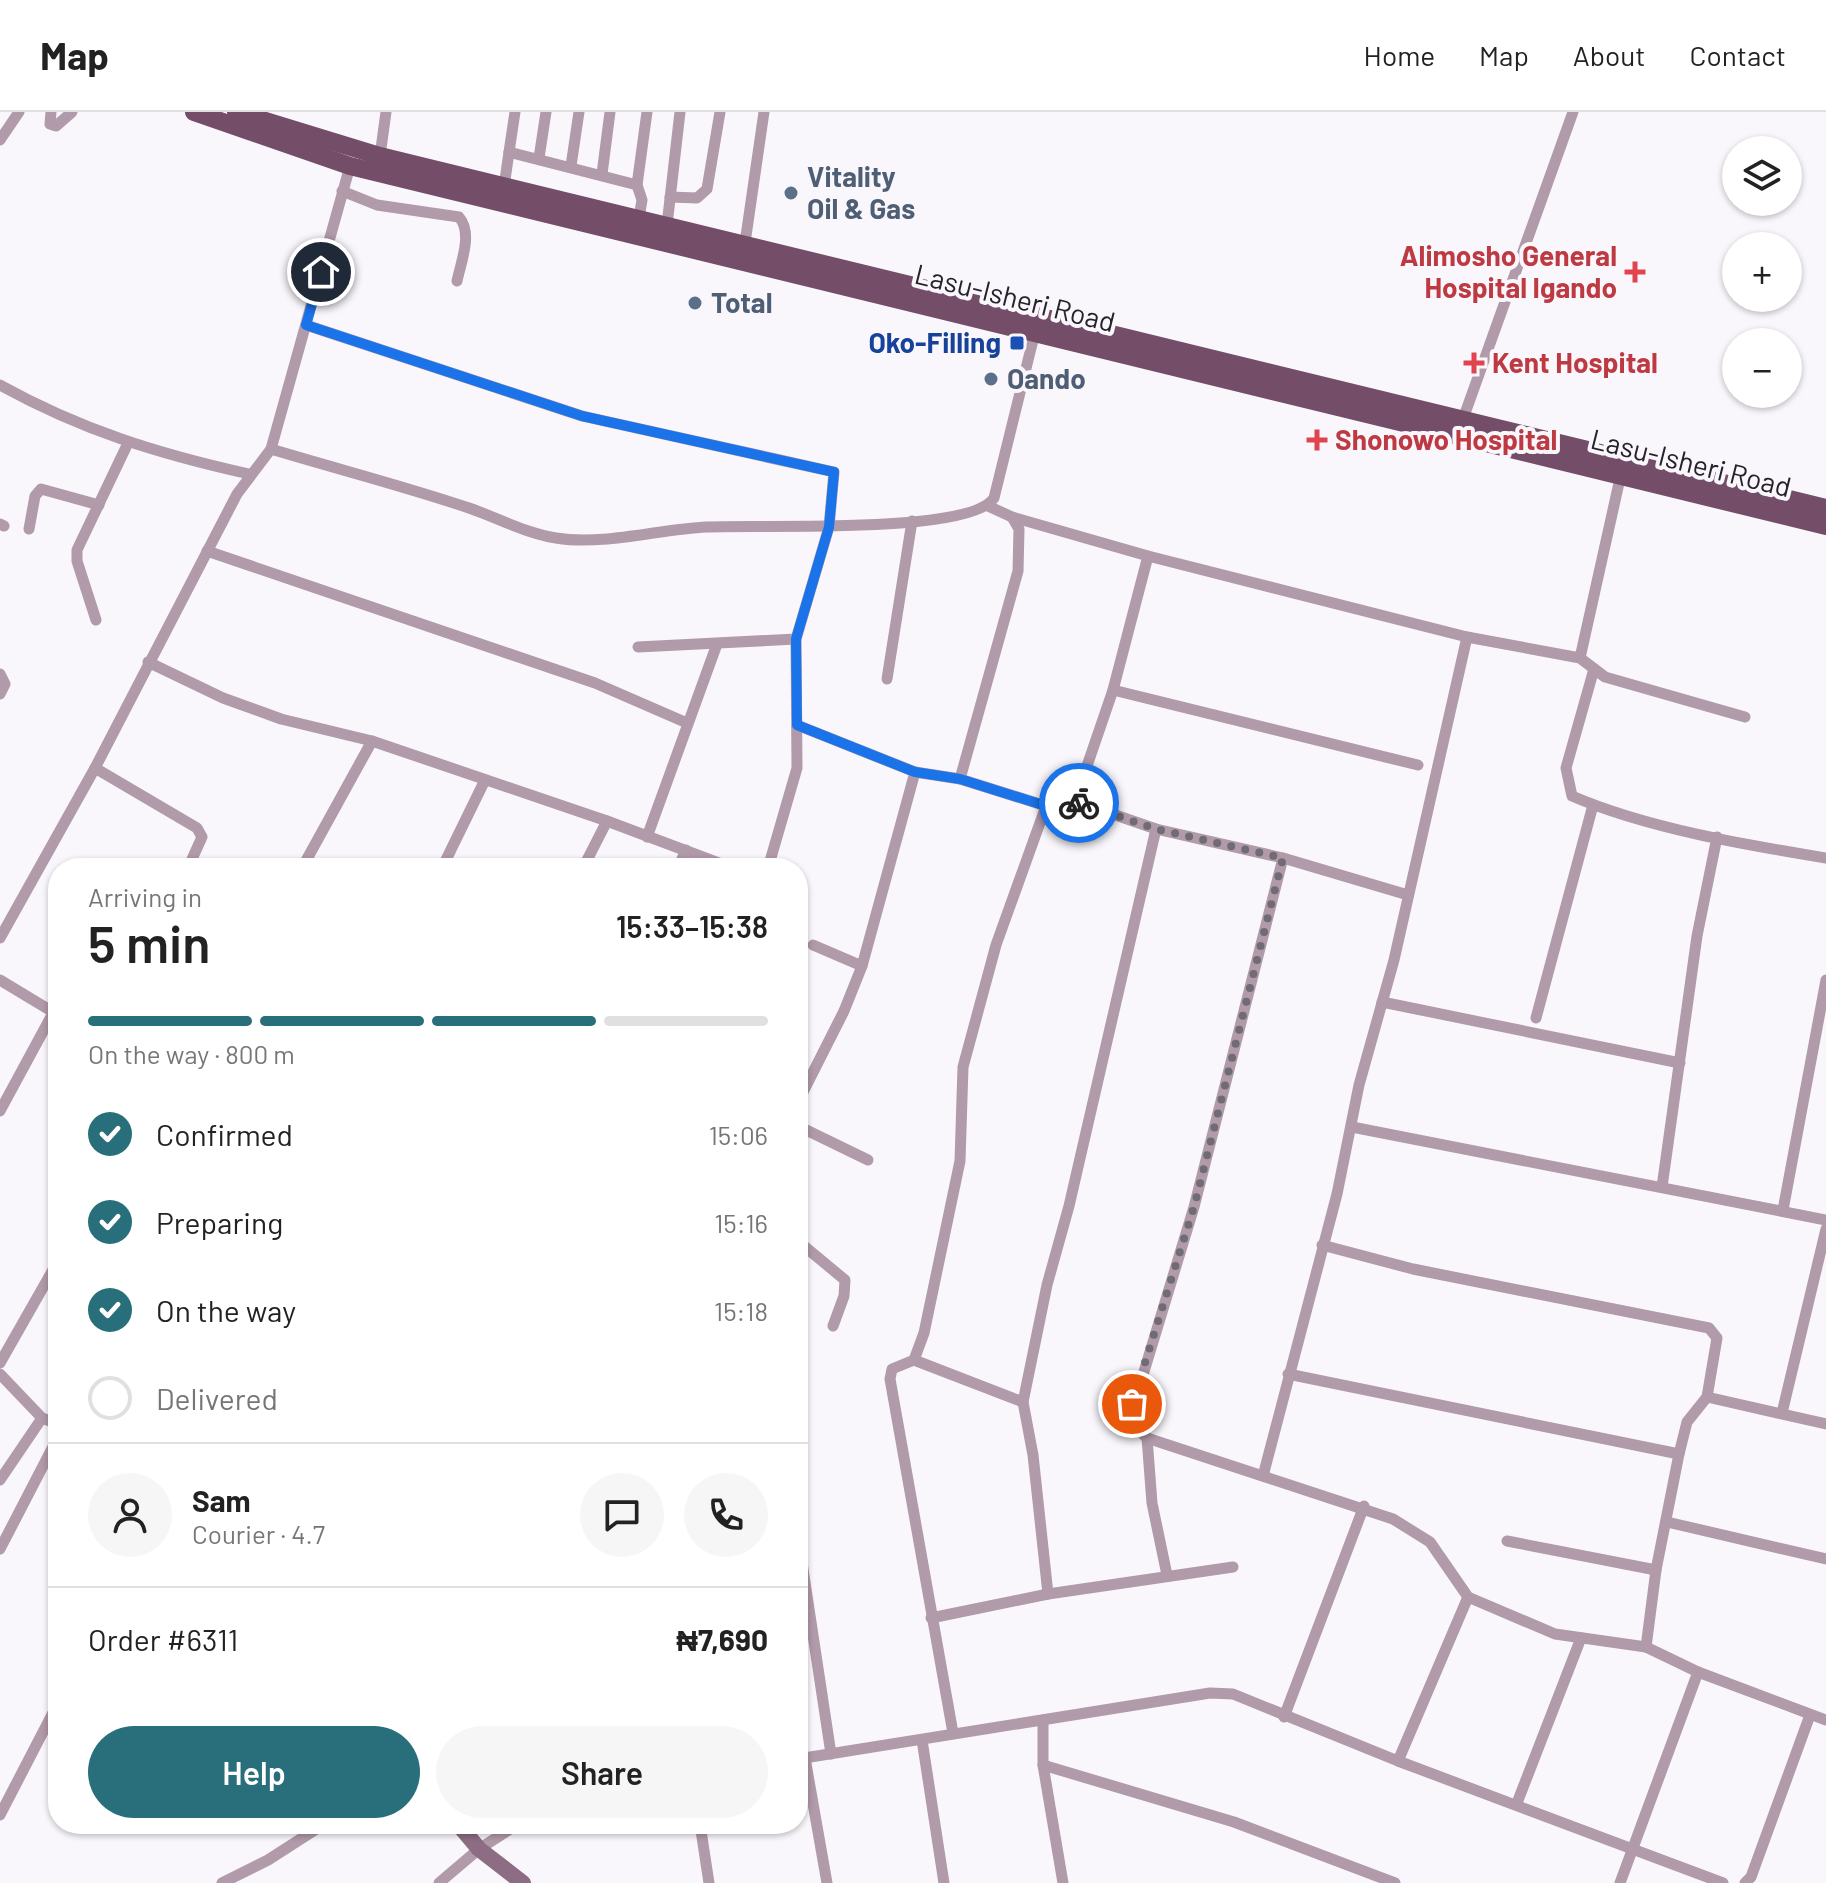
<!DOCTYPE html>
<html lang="en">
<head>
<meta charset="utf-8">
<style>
  body { margin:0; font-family:Barlow,sans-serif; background:#f6f6f6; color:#222; height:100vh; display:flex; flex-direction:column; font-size:30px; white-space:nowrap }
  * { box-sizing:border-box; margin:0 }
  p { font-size:26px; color:#767676 }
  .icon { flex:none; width:44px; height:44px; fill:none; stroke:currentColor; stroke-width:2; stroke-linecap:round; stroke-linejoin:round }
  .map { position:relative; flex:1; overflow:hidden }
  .panel { position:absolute; left:48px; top:746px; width:760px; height:976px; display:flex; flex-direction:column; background:#fff; border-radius:32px; box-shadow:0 2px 6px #0004 }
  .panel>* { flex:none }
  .tools { position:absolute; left:1722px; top:24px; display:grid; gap:16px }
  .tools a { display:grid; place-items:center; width:80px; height:80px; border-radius:50%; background:#fff; box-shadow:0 2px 6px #0004; font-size:40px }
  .pin { position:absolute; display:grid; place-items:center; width:68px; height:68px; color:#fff; margin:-34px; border:4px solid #fff; border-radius:50%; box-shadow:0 2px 8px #0007 }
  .courier { position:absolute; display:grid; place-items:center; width:80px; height:80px; margin:-40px; border:6px solid #1a73e8; border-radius:50%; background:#fff; color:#222; box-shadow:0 2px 10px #0007 }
  .overview em { font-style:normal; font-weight:600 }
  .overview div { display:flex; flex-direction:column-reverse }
  .overview { display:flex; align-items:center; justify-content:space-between; height:136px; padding:0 40px }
  h1 { font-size:52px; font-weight:600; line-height:60px }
  .bar { display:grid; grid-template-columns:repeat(4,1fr); gap:12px 8px; align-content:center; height:96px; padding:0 40px }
  .bar i { height:10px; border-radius:6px; background:#e0e0e0 }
  .bar .selected { background:#286f7b }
  .bar p { grid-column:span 4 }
  .line { display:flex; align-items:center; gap:20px; padding:0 40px; border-top:2px solid #e0e0e0 }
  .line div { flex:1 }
  .round { display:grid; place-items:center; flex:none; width:84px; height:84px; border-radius:42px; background:#f6f6f6 }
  ol { padding:0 40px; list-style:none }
  li { display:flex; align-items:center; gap:24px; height:88px }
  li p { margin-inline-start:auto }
  li .icon { padding:8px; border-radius:50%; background:#286f7b; color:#fff; stroke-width:4 }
  li:last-child { color:#767676 }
  li i { width:44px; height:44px; border:4px solid #e0e0e0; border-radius:50% }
  .cta { display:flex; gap:16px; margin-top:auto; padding:16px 40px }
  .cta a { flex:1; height:92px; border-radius:48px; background:#286f7b; color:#fff; font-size:32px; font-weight:600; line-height:92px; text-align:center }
  .cta a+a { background:#f6f6f6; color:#222 }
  header { display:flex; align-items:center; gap:48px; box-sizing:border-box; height:112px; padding:0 40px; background:#fff; border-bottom:2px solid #e0e0e0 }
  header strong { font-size:38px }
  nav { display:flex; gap:44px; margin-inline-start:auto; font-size:28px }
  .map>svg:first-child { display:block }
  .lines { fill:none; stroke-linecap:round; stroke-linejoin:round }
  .street { stroke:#b19aa9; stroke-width:11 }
  .secondary { stroke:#8d6d83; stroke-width:16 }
  .primary { stroke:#744d68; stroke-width:18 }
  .done { stroke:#706c74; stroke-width:8; stroke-dasharray:0 14.4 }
  .route { stroke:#1a73e8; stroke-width:10 }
  .service-dot { fill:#5c6f8a; stroke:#faf7fc; stroke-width:3 }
  .health-dot { fill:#e0444e; stroke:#faf7fc; stroke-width:3 }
  .transit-dot { fill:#1a4fb4; stroke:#faf7fc; stroke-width:3 }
  .labels { text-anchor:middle; stroke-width:8; stroke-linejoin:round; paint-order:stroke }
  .service-label { font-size:28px; font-weight:bold; fill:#4e5e75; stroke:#faf7fc; text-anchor:start }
  .health-label { font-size:28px; font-weight:bold; fill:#be3a42; stroke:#faf7fc; text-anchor:start }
  .street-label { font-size:28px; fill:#26212a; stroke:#faf7fc }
  .transit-label { font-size:28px; font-weight:bold; fill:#164399; stroke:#faf7fc; text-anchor:end }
</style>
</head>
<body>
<header>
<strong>Map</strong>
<nav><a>Home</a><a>Map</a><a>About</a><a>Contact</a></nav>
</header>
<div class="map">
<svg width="1826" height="1771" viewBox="0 0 1826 1771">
  <rect width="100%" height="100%" fill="#faf7fc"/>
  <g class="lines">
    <!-- street -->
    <g class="street">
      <path d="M51,0l-1,12 6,2 16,-14"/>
      <path d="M0,28l19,-28"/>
      <path d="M509,40l6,-40"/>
      <path d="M380,44l6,-44"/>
      <path d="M539,46l7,-46"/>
      <path d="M571,54l8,-54"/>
      <path d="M602,62l8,-62"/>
      <path d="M637,73l10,-73"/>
      <path d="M504,75l5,-35 128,33 5,15 -3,18"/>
      <path d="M342,79l35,14 82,12c14,16 2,45 -2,64"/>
      <path d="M670,85l27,1 10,-9 13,-77"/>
      <path d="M667,113l13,-113"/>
      <path d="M745,131l19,-131"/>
      <path d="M306,213l276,91 252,56 -5,55 -33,112 1,129 -29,100"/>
      <path d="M0,273c81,45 159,69 249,89"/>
      <path d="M1463,307l110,-307"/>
      <path d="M271,337c66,20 133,37 198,59 29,10 56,25 87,30 48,8 103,-9 151,-11 49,-3 262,8 287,-29l41,-166"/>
      <path d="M988,394l24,11 136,39 319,81 113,21 25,19 140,40"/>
      <path d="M0,412l4,2"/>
      <path d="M29,417l6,-33 6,-7 58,16"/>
      <path d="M207,439l388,132 92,40"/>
      <path d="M96,508l-19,-59v-11l51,-107"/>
      <path d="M638,535l158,-8"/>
      <path d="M1580,546l41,-184"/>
      <path d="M148,550l75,36 58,21 91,22 235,80 125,47"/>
      <path d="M1594,557l-28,99 6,28c74,32 174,49 254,62"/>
      <path d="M0,562l5,10 -5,10"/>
      <path d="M887,567l25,-158"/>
      <path d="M1113,578l305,75"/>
      <path d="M797,613l118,47 45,7 86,27 29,-5 81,28 127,29"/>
      <path d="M95,656l102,60 5,9 -14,31"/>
      <path d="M960,667l58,-208 1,-42 -7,-12"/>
      <path d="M1075,689l38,-111 35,-134"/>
      <path d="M647,725l70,-193"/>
      <path d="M302,756l70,-127"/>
      <path d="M442,756l43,-88"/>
      <path d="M583,756l24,-47"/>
      <path d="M678,756l8,-18"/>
      <path d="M1408,783l-125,-37 -89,349 -65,214 18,17 246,81 37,23 38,55 87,37 91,13"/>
      <path d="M0,826l95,-170 142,-274 34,-45 79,-283"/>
      <path d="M813,833l49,21"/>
      <path d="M0,868l58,35"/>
      <path d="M1382,890l298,61"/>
      <path d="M1536,906l57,-213"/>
      <path d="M798,990l46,-91 18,-45 53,-194"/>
      <path d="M0,999l53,-98"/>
      <path d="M798,1014l70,34"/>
      <path d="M1352,1015l474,93"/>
      <path d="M1662,1075l35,-251 20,-99"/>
      <path d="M1783,1098l43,-230"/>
      <path d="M798,1129l47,39 -1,16 -11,30"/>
      <path d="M1322,1133l91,24 296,59 8,10 -10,59 119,27"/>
      <path d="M914,1248l109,42"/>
      <path d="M0,1251l58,-102"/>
      <path d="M0,1262l42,44 16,6"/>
      <path d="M1288,1262l391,80"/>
      <path d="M1782,1301l44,-184"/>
      <path d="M1147,1326l5,65 15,72"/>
      <path d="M1263,1364l74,-282 22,-109 35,-125 73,-323"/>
      <path d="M0,1368l42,-62"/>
      <path d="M1667,1410l159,37"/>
      <path d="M798,1424l33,218"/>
      <path d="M1507,1429l149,29"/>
      <path d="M0,1437l58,-112"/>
      <path d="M1048,1482l-15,-139 -10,-53 24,-117 22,-79 87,-377"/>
      <path d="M931,1506l117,-24 185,-27"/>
      <path d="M1698,1560l128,48"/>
      <path d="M1284,1605l80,-211"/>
      <path d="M1043,1608v45l20,118"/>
      <path d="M953,1621l-63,-354 2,-10 22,-9 10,-27 36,-172 3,-94 33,-122 50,-139"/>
      <path d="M922,1628l22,143"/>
      <path d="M805,1646l22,125"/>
      <path d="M798,1647l412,-66 23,1 165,67 325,122"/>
      <path d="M1398,1649l70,-164"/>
      <path d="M1043,1653l191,57 161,61"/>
      <path d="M1517,1691l64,-165"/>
      <path d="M0,1703l58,-112"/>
      <path d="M700,1712l9,59"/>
      <path d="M222,1771l46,-23 56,-36"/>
      <path d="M439,1771l40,-34 39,-25"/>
      <path d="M1620,1771l78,-211 -52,-25 10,-77 23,-116 8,-32 20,-25"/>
      <path d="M1745,1771l6,-6 59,-162"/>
    </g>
    <!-- secondary -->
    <path class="secondary" d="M458,1712l21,25 44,34"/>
    <!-- primary -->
    <g class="primary">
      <path d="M194,0l156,54 1476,360"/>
      <path d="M236,0l144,44 1446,352"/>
    </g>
  </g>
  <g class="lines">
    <!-- done -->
    <path class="done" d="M1079,691l77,26 127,29 -89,349 -62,197"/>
    <!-- route -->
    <path class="route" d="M321,160l-15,53 276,91 252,56 -5,55 -33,112 1,86 118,47 45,7 86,27 33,-3"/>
  </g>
  <!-- markers -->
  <g class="service-dot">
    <circle cx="791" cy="81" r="8"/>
    <circle cx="695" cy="191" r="8"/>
    <circle cx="991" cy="267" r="8"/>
  </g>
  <g class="health-dot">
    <path d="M1631 148h8v8h8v8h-8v8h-8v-8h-8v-8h8z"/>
    <path d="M1470 239h8v8h8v8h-8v8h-8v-8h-8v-8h8z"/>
    <path d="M1313 316h8v8h8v8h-8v8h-8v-8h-8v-8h8z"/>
  </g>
  <rect class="transit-dot" x="1009" y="223" width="16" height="16" rx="4"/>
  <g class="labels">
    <!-- service labels -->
    <g class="service-label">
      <text x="807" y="75">Vitality<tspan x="807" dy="32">Oil &amp; Gas</tspan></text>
      <text x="711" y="201">Total</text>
      <text x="1007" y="277">Oando</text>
    </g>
    <!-- health labels -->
    <g class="health-label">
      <text x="1617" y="154" text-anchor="end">Alimosho General<tspan x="1617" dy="32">Hospital Igando</tspan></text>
      <text x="1492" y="261">Kent Hospital</text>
      <text x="1335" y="338">Shonowo Hospital</text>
    </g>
    <!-- street labels -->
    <g class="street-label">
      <text transform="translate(1015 186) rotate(14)" y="10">Lasu-Isheri Road</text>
      <text transform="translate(1691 351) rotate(14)" y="10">Lasu-Isheri Road</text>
    </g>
    <!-- transit labels -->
    <g class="transit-label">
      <text x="1001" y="241">Oko-Filling</text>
    </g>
  </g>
</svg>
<div class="tools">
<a><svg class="icon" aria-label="layers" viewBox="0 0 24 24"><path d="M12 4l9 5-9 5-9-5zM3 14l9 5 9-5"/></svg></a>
<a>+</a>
<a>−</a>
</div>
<div class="pin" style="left:1132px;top:1292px;background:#ea580c"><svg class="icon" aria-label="bag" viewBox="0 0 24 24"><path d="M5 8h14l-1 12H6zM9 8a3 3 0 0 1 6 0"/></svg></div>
<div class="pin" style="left:321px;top:160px;background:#1f2937"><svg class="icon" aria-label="home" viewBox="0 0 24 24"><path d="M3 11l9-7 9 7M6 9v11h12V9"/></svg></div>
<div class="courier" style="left:1079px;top:691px"><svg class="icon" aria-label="bike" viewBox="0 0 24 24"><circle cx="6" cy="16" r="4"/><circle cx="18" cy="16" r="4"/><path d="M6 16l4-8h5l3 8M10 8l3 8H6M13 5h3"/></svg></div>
<section class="panel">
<div class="overview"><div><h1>5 min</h1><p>Arriving in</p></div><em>15:33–15:38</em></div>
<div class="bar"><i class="selected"></i><i class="selected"></i><i class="selected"></i><i></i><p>On the way · 800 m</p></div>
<ol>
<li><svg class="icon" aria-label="check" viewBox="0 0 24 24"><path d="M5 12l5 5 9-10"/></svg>Confirmed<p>15:06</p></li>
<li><svg class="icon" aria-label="check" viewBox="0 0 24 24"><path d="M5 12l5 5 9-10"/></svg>Preparing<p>15:16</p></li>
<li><svg class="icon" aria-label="check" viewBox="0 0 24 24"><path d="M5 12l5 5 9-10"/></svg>On the way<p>15:18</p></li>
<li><i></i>Delivered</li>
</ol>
<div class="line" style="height:144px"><a class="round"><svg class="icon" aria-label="person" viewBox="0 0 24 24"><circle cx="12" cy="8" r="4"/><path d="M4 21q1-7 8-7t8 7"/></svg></a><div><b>Sam</b><p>Courier · 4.7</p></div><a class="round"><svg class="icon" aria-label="chat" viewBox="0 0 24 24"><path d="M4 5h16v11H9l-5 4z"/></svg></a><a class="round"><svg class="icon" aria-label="phone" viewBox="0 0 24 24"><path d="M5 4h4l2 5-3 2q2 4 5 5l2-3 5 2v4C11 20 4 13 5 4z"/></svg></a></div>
<div class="line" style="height:104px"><div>Order #6311</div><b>₦7,690</b></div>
<div class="cta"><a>Help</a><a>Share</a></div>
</section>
</div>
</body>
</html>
